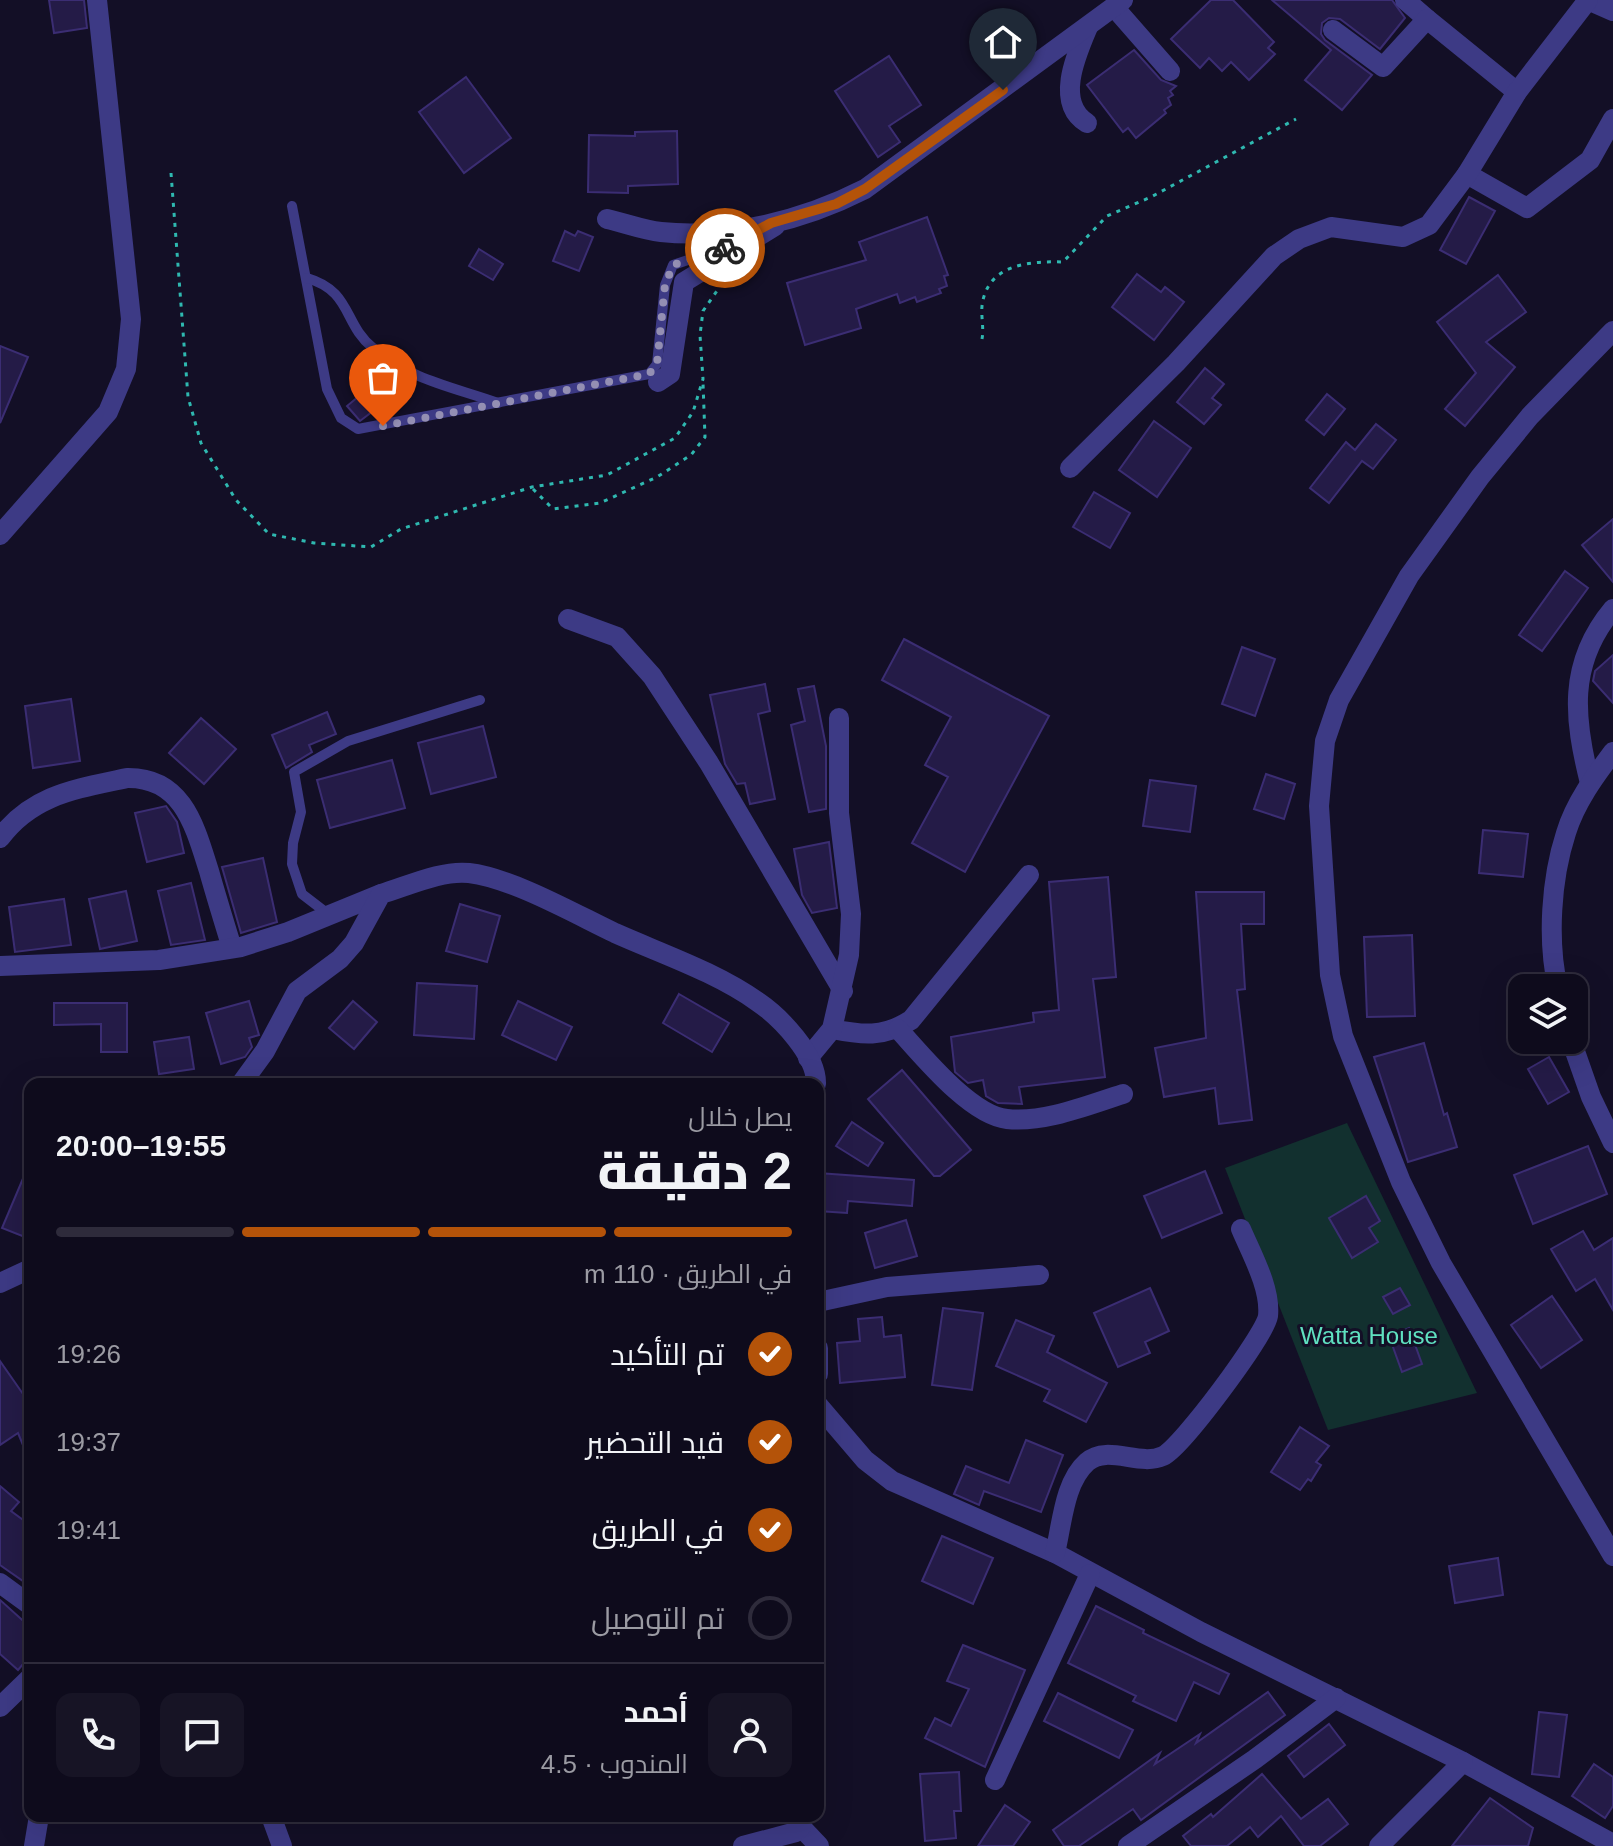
<!DOCTYPE html>
<html lang="ar">
<head>
<meta charset="utf-8">
<style>
  body { margin:0; font-family:Arial,Cairo,sans-serif; background:#171425; color:#f1f3f6; direction:rtl; height:100vh; display:flex; flex-direction:column; font-size:30px; white-space:nowrap }
  * { box-sizing:border-box; margin:0 }
  p { font-size:26px; color:#9b9ba3 }
  .icon { flex:none; width:44px; height:44px; fill:none; stroke:currentColor; stroke-width:2; stroke-linecap:round; stroke-linejoin:round }
  .map { position:relative; flex:1; overflow:hidden; direction:ltr }
  .drawer { position:absolute; left:24px; top:1078px; width:800px; height:744px; display:flex; flex-direction:column; background:#0e0b1c; border-radius:16px; box-shadow:0 8px 32px #0002,0 0 0 2px #2e2b3b; direction:rtl }
  .drawer>* { flex:none }
  .fabs { position:absolute; left:1508px; top:974px; display:grid; gap:16px }
  .fabs a { display:grid; place-items:center; width:80px; height:80px; border-radius:16px; background:#0e0b1c; box-shadow:0 8px 32px #0002,0 0 0 2px #2e2b3b; font-size:40px }
  .pin { position:absolute; display:grid; place-items:center; width:68px; height:68px; color:#fff; margin:-82px -34px; border-radius:50% 50% 50% 0; rotate:-45deg; box-shadow:0 0 8px #0007 }
  .pin .icon { rotate:45deg }
  .courier { position:absolute; display:grid; place-items:center; width:80px; height:80px; margin:-40px; border:6px solid #b45309; border-radius:50%; background:#fff; color:#222; box-shadow:0 2px 10px #0007 }
  .summary em { font-style:normal; font-weight:800 }
  .summary div { display:flex; flex-direction:column-reverse }
  .summary { display:flex; align-items:center; justify-content:space-between; height:136px; padding:0 32px }
  h1 { font-size:52px; font-weight:800; line-height:60px }
  .bar { display:grid; grid-template-columns:repeat(4,1fr); gap:12px 8px; align-content:center; height:96px; padding:0 32px }
  .bar i { height:10px; border-radius:6px; background:#2e2b3b }
  .bar .active { background:#b45309 }
  .bar p { grid-column:span 4 }
  .line { display:flex; align-items:center; gap:20px; padding:0 32px; border-top:2px solid #2e2b3b }
  .line div { flex:1 }
  .round { display:grid; place-items:center; flex:none; width:84px; height:84px; border-radius:16px; background:#171425 }
  ol { padding:0 32px; list-style:none }
  li { display:flex; align-items:center; gap:24px; height:88px }
  li p { margin-inline-start:auto }
  li .icon { padding:8px; border-radius:50%; background:#b45309; color:#fff; stroke-width:4 }
  li:last-child { color:#9b9ba3 }
  li i { width:44px; height:44px; border:4px solid #2e2b3b; border-radius:50% }
  .map>svg:first-child { display:block }
  .green { fill:#12302f }
  .building { fill:#241b47; stroke:#3b2d73; stroke-width:2 }
  .lines { fill:none; stroke-linecap:round; stroke-linejoin:round }
  .path { stroke:#2fb8b0; stroke-width:3; stroke-dasharray:4 6; stroke-linecap:butt }
  .lane { stroke:#3d3a85; stroke-width:10 }
  .street { stroke:#3d3a85; stroke-width:20 }
  .done { stroke:#948fb3; stroke-width:8; stroke-dasharray:0 14.4 }
  .route { stroke:#b45309; stroke-width:10 }
  .labels { text-anchor:middle; stroke-width:6; stroke-linejoin:round; paint-order:stroke }
  .park-label { font-size:24px; fill:#5fe0c0; stroke:#130f26 }
</style>
</head>
<body>
<div class="map">
<svg width="1613" height="1846" viewBox="0 0 1613 1846">
  <rect width="100%" height="100%" fill="#130f26"/>
  <!-- green -->
  <path class="green" d="M1347,1123l130,270 -149,37 -103,-262z"/>
  <!-- building -->
  <g class="building">
    <path d="M49,0h35l3,28 -33,5z"/>
    <path d="M1211,0h22l41,42 -6,6 7,6 -26,26 -18,-18 -9,9 -13,-13 -9,10 -29,-29z"/>
    <path d="M1272,0h120l13,18 -25,31 -40,-30 -11,-1 -7,5 -1,11 4,6 47,35 -30,35 -37,-30 26,-30z"/>
    <path d="M1134,50l27,30 15,6 -6,5 3,4 -5,3 3,7 -7,5 2,3 -30,25 -8,-10 -5,4 -36,-47z"/>
    <path d="M889,56l32,49 -32,21 11,16 -22,15 -43,-66z"/>
    <path d="M466,77l45,61 -47,35 -45,-61z"/>
    <path d="M677,131l1,53 -50,2v7l-40,-1 1,-57 46,1v-4z"/>
    <path d="M1469,197l26,14 -29,53 -26,-14z"/>
    <path d="M927,217l21,58 -4,1 3,10 -8,3 2,4 -24,9 -2,-5 -15,6 -3,-9 -41,15 5,19 -56,17 -18,-62 79,-23 -7,-18z"/>
    <path d="M565,231l10,5 3,-5 15,6 -14,34 -26,-10z"/>
    <path d="M479,249l24,15 -10,16 -24,-14z"/>
    <path d="M1137,274l24,18 4,-5 19,15 -30,38 -42,-33z"/>
    <path d="M1498,275l28,37 -40,30 29,25 -50,59 -20,-17 31,-36 -39,-51z"/>
    <path d="M0,346l28,11 -28,66z"/>
    <path d="M1205,368l19,16 -12,14 9,7 -17,19 -27,-22z"/>
    <path d="M364,392l13,16 -17,13 -13,-15z"/>
    <path d="M1327,394l18,15 -21,26 -18,-15z"/>
    <path d="M1154,421l37,27 -34,49 -38,-27z"/>
    <path d="M1376,424l20,16 -23,29 -11,-8 -33,42 -19,-15 36,-46 9,8z"/>
    <path d="M1094,492l36,21 -20,35 -37,-21z"/>
    <path d="M1613,519v63l-31,-37z"/>
    <path d="M1565,571l23,17 -46,63 -23,-16z"/>
    <path d="M904,639l145,77 -84,156 -53,-29 36,-66 -23,-12 26,-48 -69,-37z"/>
    <path d="M1242,647l33,12 -20,57 -33,-12z"/>
    <path d="M1613,655v48l-20,-22 2,-10z"/>
    <path d="M765,684l5,27 -12,3 17,85 -25,5 -5,-21 -8,1 -12,-20 -15,-69z"/>
    <path d="M814,686l12,60v63l-17,3 -18,-87 14,-4 -7,-32z"/>
    <path d="M71,699l9,62 -47,7 -8,-62z"/>
    <path d="M327,712l9,22 -27,11 3,7 -26,16 -14,-33z"/>
    <path d="M201,718l35,31 -32,35 -35,-31z"/>
    <path d="M483,726l13,51 -65,17 -13,-51z"/>
    <path d="M392,760l13,48 -75,20 -13,-48z"/>
    <path d="M1266,774l29,10 -11,35 -30,-10z"/>
    <path d="M1150,780l46,6 -6,46 -47,-6z"/>
    <path d="M166,806l11,16 7,31 -37,9 -12,-49z"/>
    <path d="M1483,830l45,4 -5,43 -44,-4z"/>
    <path d="M829,842l8,66 -25,5 -10,-18 -8,-46z"/>
    <path d="M263,858l14,64 -36,11 -19,-66z"/>
    <path d="M1108,877l8,100 -23,2 12,98 -86,10 3,17 -24,-1 -12,-7 -3,-16 -15,3 -13,-11 -4,-35 83,-15 -1,-9 26,-3 -10,-128z"/>
    <path d="M191,883l14,57 -34,5 -13,-54z"/>
    <path d="M126,891l11,50 -37,8 -11,-50z"/>
    <path d="M1196,892h68v32h-23l4,65 -8,1 15,130 -33,4 -4,-36 -51,9 -9,-49 51,-10z"/>
    <path d="M64,899l7,46 -56,7 -6,-45z"/>
    <path d="M460,904l40,12 -13,46 -41,-11z"/>
    <path d="M1412,935l3,81 -48,1 -3,-80z"/>
    <path d="M417,983l60,3 -3,53 -60,-4z"/>
    <path d="M679,994l50,29 -17,29 -49,-29z"/>
    <path d="M249,1001l10,34 -10,3 3,9 -7,10 -24,7 -15,-51z"/>
    <path d="M353,1001l24,21 -23,27 -25,-21z"/>
    <path d="M518,1001l54,26 -16,33 -54,-25z"/>
    <path d="M54,1003h73v49h-26v-28l-47,1z"/>
    <path d="M189,1037l5,32 -35,5 -5,-32z"/>
    <path d="M1424,1043l20,72 3,-2 10,34 -49,15 -34,-105z"/>
    <path d="M1549,1057l20,35 -21,12 -20,-35z"/>
    <path d="M902,1070l69,80 -31,26h-6l-66,-77z"/>
    <path d="M852,1122l31,21 -15,23 -32,-20z"/>
    <path d="M1588,1146l19,48 -74,30 -19,-49z"/>
    <path d="M30,1162v40l-5,11 5,2v24l-28,-11z"/>
    <path d="M1205,1171l17,42 -60,25 -18,-42z"/>
    <path d="M818,1173l96,7 -2,26 -64,-5 -1,12 -29,-2z"/>
    <path d="M1366,1196l14,25 -11,7 9,14 -26,16 -23,-40z"/>
    <path d="M906,1220l11,36 -42,12 -10,-35z"/>
    <path d="M1583,1231l11,19 19,-12v72l-18,-31 -19,12 -25,-42z"/>
    <path d="M1150,1288l19,43 -24,11 5,11 -32,14 -24,-54z"/>
    <path d="M1400,1288l10,17 -17,9 -10,-17z"/>
    <path d="M1552,1296l30,44 -41,28 -30,-43z"/>
    <path d="M943,1308l40,5 -11,77 -40,-5z"/>
    <path d="M882,1317l2,20 17,-2 4,42 -65,6 -3,-40 23,-2 -2,-22z"/>
    <path d="M1016,1320l38,16 -7,16 60,31 -21,39 -42,-21 6,-11 -54,-24z"/>
    <path d="M1409,1328l13,36 -20,8 -13,-36z"/>
    <path d="M0,1361l30,43v58l-12,-29 -18,12z"/>
    <path d="M1300,1427l29,19 -13,16 5,3 -10,16 -3,-2 -8,11 -29,-18z"/>
    <path d="M1026,1440l37,15 -22,57 -57,-21 -5,14 -25,-11 12,-28 43,17z"/>
    <path d="M0,1486l19,16 -8,9 19,14v46l-7,10 -23,-16z"/>
    <path d="M942,1536l51,22 -20,46 -51,-23z"/>
    <path d="M1498,1558l5,37 -48,8 -6,-37z"/>
    <path d="M0,1600l30,27v29l-12,14 -18,-16z"/>
    <path d="M1096,1606l48,24 -1,3 86,41 -10,20 -25,-12 -18,39 -43,-20 3,-5 -68,-33z"/>
    <path d="M963,1645l62,25 -40,97 -60,-29 10,-20 16,8 18,-37 -22,-8z"/>
    <path d="M1268,1692l17,23 -144,105 -8,-11 -54,37h-15l-11,-16 107,-77 -5,11 45,-30 -4,9z"/>
    <path d="M1058,1693l75,37 -14,28 -75,-37z"/>
    <path d="M1539,1712l28,3 -8,62 -27,-3z"/>
    <path d="M1329,1724l16,21 -41,32 -16,-21z"/>
    <path d="M1594,1764l19,13v29l-8,12 -33,-22z"/>
    <path d="M959,1772l2,39h-7l2,27 -31,3 -5,-67z"/>
    <path d="M1262,1774l39,45 27,-20 20,25 -28,22h-16l-23,-30 -23,21 -8,-10 -23,19h-36l-8,-10 28,-22 2,3z"/>
    <path d="M1490,1798l43,30 -5,18h-76z"/>
    <path d="M1005,1805l25,17 -17,24h-35z"/>
  </g>
  <g class="lines">
    <!-- path -->
    <g class="path">
      <path d="M171,173l17,224 13,46 35,57 33,34 45,9 57,4 30,-18 131,-42 75,-12 68,-37 18,-26 10,-33 -3,-44 3,-24 20,-29"/>
      <path d="M982,339c2,-11 -1,-22 0,-33 5,-42 47,-45 81,-44l44,-46 44,-19 145,-78"/>
      <path d="M533,489l20,20 47,-6 57,-26 34,-22 14,-18 -2,-54"/>
    </g>
    <!-- lane -->
    <g class="lane">
      <path d="M292,206l35,183 14,29 17,11 291,-55 8,-10 8,-79 8,-20 51,-17"/>
      <path d="M307,278c45,13 36,46 66,70 40,33 77,38 125,55"/>
      <path d="M328,914l-26,-20 -10,-30 1,-21 8,-31 -7,-40 54,-31 132,-41"/>
    </g>
    <!-- street -->
    <g class="street">
      <path d="M1405,0l22,19"/>
      <path d="M1588,0l25,11"/>
      <path d="M1114,7l56,64"/>
      <path d="M1333,30l50,37 44,-48 90,73"/>
      <path d="M1087,123c-33,-20 -10,-70 1,-96"/>
      <path d="M1467,174l60,34 63,-48 23,-41"/>
      <path d="M607,219c18,4 36,11 54,13 69,7 143,-12 204,-43l258,-189"/>
      <path d="M1613,331l-83,85 -50,61 -71,99 -70,124 -14,41 -6,65 11,169 13,61 58,146 40,81 172,293"/>
      <path d="M658,382l12,-8 14,-92 91,-56"/>
      <path d="M1070,468l106,-105 98,-107 25,-17 32,-12 72,10 26,-12 38,-51 50,-82 71,-92"/>
      <path d="M0,535l108,-123 18,-43 5,-50 -34,-319"/>
      <path d="M568,619l49,18 35,39 57,87 134,228"/>
      <path d="M1590,783c-16,-64 -23,-119 23,-174"/>
      <path d="M0,838c33,-44 77,-49 127,-60 56,-1 68,49 82,93 7,25 15,51 23,77"/>
      <path d="M0,966l159,-6 82,-13 47,-15 93,-38"/>
      <path d="M1558,988c-11,-47 -7,-109 8,-155 9,-30 29,-57 47,-81"/>
      <path d="M832,1029c30,6 51,9 79,-9l118,-145"/>
      <path d="M898,1029c24,26 72,86 109,90 38,4 81,-14 116,-25"/>
      <path d="M1571,1040l20,57 22,46"/>
      <path d="M808,1058l24,-29 17,-74 2,-41 -12,-101v-95"/>
      <path d="M241,1084l24,-33 32,-60 43,-32 14,-16 27,-49c27,-8 60,-24 88,-21 43,5 106,41 146,60 47,21 101,39 143,69 22,15 59,53 58,82"/>
      <path d="M0,1283l30,-14"/>
      <path d="M818,1302l69,-15 152,-12"/>
      <path d="M818,1348v26"/>
      <path d="M818,1405l47,55 27,21 163,72 146,79 262,130 150,82"/>
      <path d="M1055,1553c7,-28 9,-71 32,-91 21,-18 52,5 76,-6 19,-9 102,-121 105,-140 3,-28 -17,-63 -27,-87"/>
      <path d="M0,1583l30,22"/>
      <path d="M0,1707l30,-29"/>
      <path d="M995,1780l95,-206"/>
      <path d="M271,1816l11,30"/>
      <path d="M801,1827l18,19"/>
      <path d="M34,1846l5,-30"/>
      <path d="M743,1846l53,-14 5,-5 -1,-11"/>
      <path d="M1128,1846l127,-87 81,-61"/>
      <path d="M1379,1846l84,-84"/>
    </g>
  </g>
  <g class="lines">
    <!-- done -->
    <path class="done" d="M383,426l266,-52 8,-10 8,-79 8,-20 52,-17"/>
    <!-- route -->
    <path class="route" d="M725,248l46,-25 65,-19 29,-15 138,-99"/>
  </g>
  <g class="labels">
    <!-- park labels -->
    <g class="park-label">
      <text x="1369" y="1344">Watta House</text>
    </g>
  </g>
</svg>
<div class="fabs">
<a><svg class="icon" aria-label="layers" viewBox="0 0 24 24"><path d="M12 4l9 5-9 5-9-5zM3 14l9 5 9-5"/></svg></a>
</div>
<div class="pin" style="left:383px;top:426px;background:#ea580c"><svg class="icon" aria-label="bag" viewBox="0 0 24 24"><path d="M5 8h14l-1 12H6zM9 8a3 3 0 0 1 6 0"/></svg></div>
<div class="pin" style="left:1003px;top:90px;background:#1f2937"><svg class="icon" aria-label="home" viewBox="0 0 24 24"><path d="M3 11l9-7 9 7M6 9v11h12V9"/></svg></div>
<div class="courier" style="left:725px;top:248px"><svg class="icon" aria-label="bike" viewBox="0 0 24 24"><circle cx="6" cy="16" r="4"/><circle cx="18" cy="16" r="4"/><path d="M6 16l4-8h5l3 8M10 8l3 8H6M13 5h3"/></svg></div>
<section class="drawer">
<div class="summary"><div><h1>2 دقيقة</h1><p>يصل خلال</p></div><em>19:55–20:00</em></div>
<div class="bar"><i class="active"></i><i class="active"></i><i class="active"></i><i></i><p>في الطريق · 110 m</p></div>
<ol>
<li><svg class="icon" aria-label="check" viewBox="0 0 24 24"><path d="M5 12l5 5 9-10"/></svg>تم التأكيد<p>19:26</p></li>
<li><svg class="icon" aria-label="check" viewBox="0 0 24 24"><path d="M5 12l5 5 9-10"/></svg>قيد التحضير<p>19:37</p></li>
<li><svg class="icon" aria-label="check" viewBox="0 0 24 24"><path d="M5 12l5 5 9-10"/></svg>في الطريق<p>19:41</p></li>
<li><i></i>تم التوصيل</li>
</ol>
<div class="line" style="height:144px"><a class="round"><svg class="icon" aria-label="person" viewBox="0 0 24 24"><circle cx="12" cy="8" r="4"/><path d="M4 21q1-7 8-7t8 7"/></svg></a><div><b>أحمد</b><p>المندوب · 4.5</p></div><a class="round"><svg class="icon" aria-label="chat" viewBox="0 0 24 24"><path d="M4 5h16v11H9l-5 4z"/></svg></a><a class="round"><svg class="icon" aria-label="phone" viewBox="0 0 24 24"><path d="M5 4h4l2 5-3 2q2 4 5 5l2-3 5 2v4C11 20 4 13 5 4z"/></svg></a></div>
</section>
</div>
</body>
</html>
